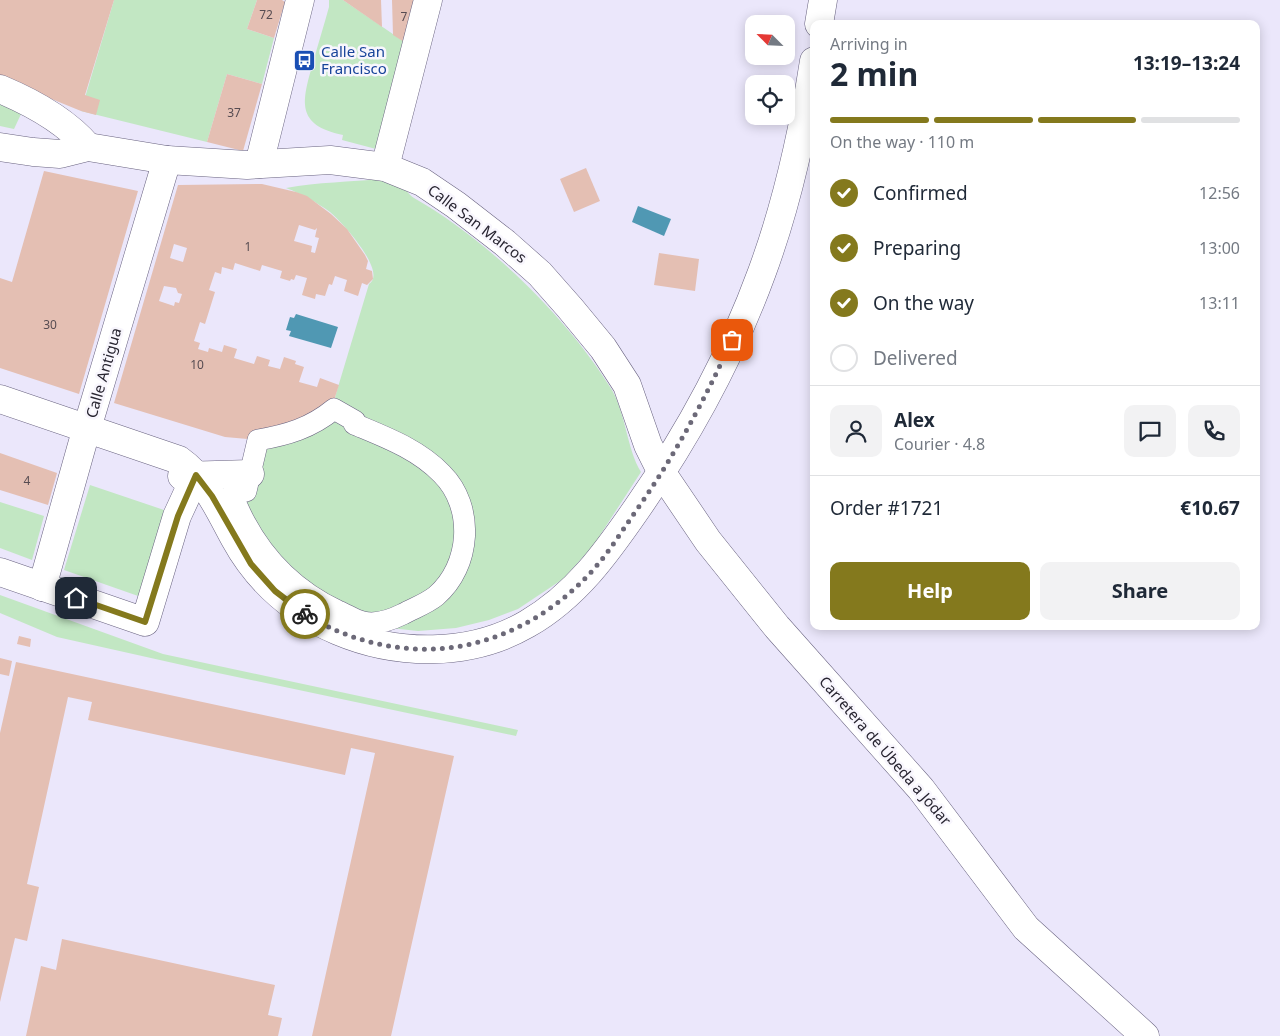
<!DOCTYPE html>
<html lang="en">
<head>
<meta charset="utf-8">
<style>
  body { margin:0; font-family:"Noto Sans",sans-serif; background:#f2f2f3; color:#1f2937; height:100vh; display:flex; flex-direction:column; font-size:19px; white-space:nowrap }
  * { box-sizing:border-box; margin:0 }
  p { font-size:16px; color:#747a83 }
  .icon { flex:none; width:28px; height:28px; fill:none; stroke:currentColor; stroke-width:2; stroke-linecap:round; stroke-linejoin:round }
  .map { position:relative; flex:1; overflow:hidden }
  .side { position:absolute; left:810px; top:20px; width:450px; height:610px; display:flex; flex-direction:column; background:#fff; border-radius:10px; box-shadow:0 2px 12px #0003 }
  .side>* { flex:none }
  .needle { width:32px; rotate:294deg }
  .buttons { position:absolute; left:745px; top:15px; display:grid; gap:10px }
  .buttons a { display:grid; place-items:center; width:50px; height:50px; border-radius:10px; background:#fff; box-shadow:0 2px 12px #0003; font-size:25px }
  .pin { position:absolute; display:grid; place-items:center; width:42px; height:42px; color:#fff; margin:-21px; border-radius:10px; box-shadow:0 2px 8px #0006 }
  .courier { position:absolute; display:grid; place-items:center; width:50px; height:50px; margin:-25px; border:4px solid #84791d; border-radius:50%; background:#fff; color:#222; box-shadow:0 1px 6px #0007 }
  .overview em { font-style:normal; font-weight:700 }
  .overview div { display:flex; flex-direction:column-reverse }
  .overview { display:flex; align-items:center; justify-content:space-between; height:85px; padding:0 20px }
  h1 { font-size:32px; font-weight:700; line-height:38px }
  .bar { display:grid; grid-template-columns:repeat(4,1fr); gap:8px 5px; align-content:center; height:60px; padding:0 20px }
  .bar i { height:6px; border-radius:4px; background:#e0e1e3 }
  .bar .active { background:#84791d }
  .bar p { grid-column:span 4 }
  .line { display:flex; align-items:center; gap:12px; padding:0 20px; border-top:1px solid #e0e1e3 }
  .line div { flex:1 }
  .round { display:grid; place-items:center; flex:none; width:52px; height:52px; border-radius:10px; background:#f2f2f3 }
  ol { padding:0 20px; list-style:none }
  li { display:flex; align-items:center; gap:15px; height:55px }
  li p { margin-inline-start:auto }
  li .icon { padding:5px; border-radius:50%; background:#84791d; color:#fff; stroke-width:4 }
  li:last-child { color:#747a83 }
  li i { width:28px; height:28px; border:2px solid #e0e1e3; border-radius:50% }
  .primary-button { display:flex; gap:10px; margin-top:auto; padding:10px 20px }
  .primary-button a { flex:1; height:58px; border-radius:10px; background:#84791d; color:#fff; font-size:20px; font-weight:700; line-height:58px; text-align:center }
  .primary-button a+a { background:#f2f2f3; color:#1f2937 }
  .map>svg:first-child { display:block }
  .green { fill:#c2e7c3 }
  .water { fill:#5098b3 }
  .building { fill:#e4bfb3; fill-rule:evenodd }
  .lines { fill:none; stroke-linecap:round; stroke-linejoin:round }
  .pedestrian-casing { stroke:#696380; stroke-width:22 }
  .minor-casing { stroke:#696380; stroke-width:29 }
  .tertiary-casing { stroke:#696380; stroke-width:29 }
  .pedestrian { stroke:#fff; stroke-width:21 }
  .minor { stroke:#fff; stroke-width:28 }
  .tertiary { stroke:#fff; stroke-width:28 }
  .done { stroke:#6c6978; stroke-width:5; stroke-dasharray:0 9 }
  .route { stroke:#84791d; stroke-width:6 }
  .labels { text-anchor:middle; stroke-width:5; stroke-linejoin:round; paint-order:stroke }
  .number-label { font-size:12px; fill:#574c52 }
  .transit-label { font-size:15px; fill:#164399; stroke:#f8f6fd; text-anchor:start }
  .street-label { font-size:15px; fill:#282531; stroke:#f8f6fd }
</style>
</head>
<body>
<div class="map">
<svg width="1280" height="1036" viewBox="0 0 1280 1036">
  <rect width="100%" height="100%" fill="#ebe7fb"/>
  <!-- green -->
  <g class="green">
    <path d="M114,0h143l-10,29 27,9 -12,46 -35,-10 -20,68 -126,-31z"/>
    <path d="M329,0h14l66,45 -33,104 -34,-9 1,-5c-48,-10 -41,-34 -30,-72 5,-19 11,-38 16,-56z"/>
    <path d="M0,101l22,11 -8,17 -14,-3z"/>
    <path d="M382,179c5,1 13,2 18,5 5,4 8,10 14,14 74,42 153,119 198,192 14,25 15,59 29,82l-48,74 -30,33 -45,30 -29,11 -33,8 -38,3 -28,-3 -57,-20 -87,-84v-34l12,-50 79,-37 -2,-6 34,-113c19,-12 -28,-63 -39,-72 -14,-10 -28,-18 -44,-24 32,-6 64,-6 96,-9z"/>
    <path d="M90,485l77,26 -26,86 -77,-27z"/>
    <path d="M0,502l44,14 -12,44 -32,-12z"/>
    <path d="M0,595l163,59 355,76 -2,6 -298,-63 -161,-36 -57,-24z"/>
  </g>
  <!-- water -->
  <g class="water">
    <path d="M638,206l33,13 -7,17 -32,-14z"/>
    <path d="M296,314l42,13 -7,21 -42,-12 2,-5 -5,-1 4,-13 4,1z"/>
  </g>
  <!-- building -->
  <g class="building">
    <path d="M0,0h114l-29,95 15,5 -4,15 -15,-4 -81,-33z"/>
    <path d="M257,0h25l3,2 -11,36 -27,-9z"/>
    <path d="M343,0h38l1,27z"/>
    <path d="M392,0h28l-11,45 -16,-10z"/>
    <path d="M227,74l35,10 -19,67 -36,-9z"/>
    <path d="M586,168l14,33 -26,11 -14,-33z"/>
    <path d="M44,171l94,20 -59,203 -79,-26v-90l12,4z"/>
    <path d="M262,184l34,8 11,4 24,18 16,15 18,26 3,6 -2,8 6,2 1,8 -6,6 -5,-2 -4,13 -14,-5 3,-11 -12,-4 -3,9 -3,-1 -4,12 -9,-2 -1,5 -13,-4 5,-17 -11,-3 -2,5 -3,-1 -1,2 -10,-3 2,-7 -20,-6 -2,6 -25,-8 -2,7 -11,-3 -1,7 -6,-2 -6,18 6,2 -10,32 -5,-2 -6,19 6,2 -2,6 10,3 1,-4 13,4 2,-7 13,4 -3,9 20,6 3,-8 13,4 -2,6 12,3 4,-12 12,4 -1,3 9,3 -5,15 18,5 3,-9 19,7 -4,12 2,5 -79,38 -33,-3 -111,-34 64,-218zM299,225l16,5 2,-2 -2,9 4,1 -4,15 -4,-1 1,-6 -18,-5zM174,244l13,4 -4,14 -13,-4zM164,286l12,2 2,5 4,1 -3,9 -4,-1 -1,4 -15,-5z"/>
    <path d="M659,253l40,6 -4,32 -41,-6z"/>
    <path d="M0,453l57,20 -9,32 -48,-15z"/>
    <path d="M19,636l12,3 -1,8 -13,-3z"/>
    <path d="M0,658l12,3 -3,15 -9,-2z"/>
    <path d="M16,662l438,94 -63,280h-79l63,-283 -24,-5 -6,27 -257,-55 4,-18 -24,-5 -41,187 12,3 -12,54 -12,-3 -15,64v-269z"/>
    <path d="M62,939l213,46 -7,30 14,3 -4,18h-252l15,-70 15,4z"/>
  </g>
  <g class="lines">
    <defs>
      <path id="pedestrian" d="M334,409l21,12 -1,3c31,13 64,25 88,50 33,33 29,92 -6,122 -10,8 -22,12 -33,18 -12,6 -27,11 -40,8 -9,-2 -17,-8 -25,-11 -51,-24 -86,-65 -106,-117l14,-3 12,-51c29,-5 53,-12 76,-31z"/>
      <g id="minor">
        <path d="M819,24l4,-24"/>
        <path d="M0,89c31,13 66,32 88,58"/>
        <path d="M0,147l33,5 27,2 28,-7 79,13 80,5 83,-5 55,7 37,15 34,23 49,38 35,31 30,34 33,40 24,37 21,60 14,28"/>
        <path d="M259,164l41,-164"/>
        <path d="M385,167l43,-167"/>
        <path d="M0,399l179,61c27,19 40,50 56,79 23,42 59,73 103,92 59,25 132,26 189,-7 49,-28 80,-72 111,-117 50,-72 94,-153 124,-235 25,-68 41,-140 52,-211"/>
        <path d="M182,476l68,-2"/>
        <path d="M0,572l145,50 32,-106 19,-41"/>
        <path d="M42,587l40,-142 85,-285"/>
      </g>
      <path id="tertiary" d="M662,473l46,68 69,86 144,162 105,139 119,108"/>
    </defs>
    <!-- pedestrian casing -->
    <use href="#pedestrian" class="pedestrian-casing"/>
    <!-- minor casing -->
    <use href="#minor" class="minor-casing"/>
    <!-- tertiary casing -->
    <use href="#tertiary" class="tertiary-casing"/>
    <!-- pedestrian -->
    <use href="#pedestrian" class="pedestrian"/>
    <!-- minor -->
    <use href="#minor" class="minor"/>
    <!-- tertiary -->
    <use href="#tertiary" class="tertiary"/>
  </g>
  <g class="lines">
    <!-- done -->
    <path class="done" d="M305,614c33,21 72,33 111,35 69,3 132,-29 177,-79 17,-19 30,-41 45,-62 37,-53 67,-109 94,-168"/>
    <!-- route -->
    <path class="route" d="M76,598l69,24 33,-106 18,-41 16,21 39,68 24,27 30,23"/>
  </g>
  <!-- icons -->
  <defs>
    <symbol id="bus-square" viewBox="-11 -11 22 22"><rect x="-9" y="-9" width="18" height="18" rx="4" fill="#1a4fb4" stroke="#f8f6fd"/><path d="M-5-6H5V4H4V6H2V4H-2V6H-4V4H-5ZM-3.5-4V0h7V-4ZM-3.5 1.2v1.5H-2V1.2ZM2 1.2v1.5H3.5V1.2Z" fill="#fff"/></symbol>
  </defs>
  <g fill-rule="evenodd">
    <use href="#bus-square" x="292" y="48" width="25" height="25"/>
  </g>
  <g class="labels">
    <!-- number labels -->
    <g class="number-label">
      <text x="266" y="19">72</text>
      <text x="404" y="21">7</text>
      <text x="234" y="117">37</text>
      <text x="248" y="251">1</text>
      <text x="50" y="329">30</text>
      <text x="197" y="369">10</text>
      <text x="27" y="485">4</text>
    </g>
    <!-- transit labels -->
    <g class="transit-label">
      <text x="321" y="57">Calle San<tspan x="321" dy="17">Francisco</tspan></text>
    </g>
    <!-- street labels -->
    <g class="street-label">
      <text transform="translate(477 224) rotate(37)" y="5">Calle San Marcos</text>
      <text transform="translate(104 373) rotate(-74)" y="5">Calle Antigua</text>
      <text transform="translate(885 751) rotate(49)" y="5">Carretera de Úbeda a Jódar</text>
    </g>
  </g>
</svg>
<div class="buttons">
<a><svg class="needle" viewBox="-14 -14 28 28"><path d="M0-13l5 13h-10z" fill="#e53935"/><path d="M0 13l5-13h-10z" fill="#747a83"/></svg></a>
<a><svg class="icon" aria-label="locate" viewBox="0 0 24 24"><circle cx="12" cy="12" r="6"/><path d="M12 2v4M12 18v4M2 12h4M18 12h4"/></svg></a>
</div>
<div class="pin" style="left:732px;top:340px;background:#ea580c"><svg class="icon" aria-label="bag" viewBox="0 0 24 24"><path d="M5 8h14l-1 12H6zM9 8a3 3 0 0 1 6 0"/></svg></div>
<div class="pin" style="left:76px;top:598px;background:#1f2937"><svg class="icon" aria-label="home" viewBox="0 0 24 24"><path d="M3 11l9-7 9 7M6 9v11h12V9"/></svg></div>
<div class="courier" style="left:305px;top:614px"><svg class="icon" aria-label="bike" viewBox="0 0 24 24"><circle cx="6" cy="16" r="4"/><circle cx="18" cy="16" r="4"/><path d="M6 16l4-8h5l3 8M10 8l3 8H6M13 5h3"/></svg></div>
<section class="side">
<div class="overview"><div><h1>2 min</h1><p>Arriving in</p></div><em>13:19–13:24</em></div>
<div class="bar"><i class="active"></i><i class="active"></i><i class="active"></i><i></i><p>On the way · 110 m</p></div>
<ol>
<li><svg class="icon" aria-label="check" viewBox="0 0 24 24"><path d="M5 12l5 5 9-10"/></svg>Confirmed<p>12:56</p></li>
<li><svg class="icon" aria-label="check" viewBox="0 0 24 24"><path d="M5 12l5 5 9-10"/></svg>Preparing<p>13:00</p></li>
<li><svg class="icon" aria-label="check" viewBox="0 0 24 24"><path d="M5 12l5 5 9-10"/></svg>On the way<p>13:11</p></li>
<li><i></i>Delivered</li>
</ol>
<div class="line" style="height:90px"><a class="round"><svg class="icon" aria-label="person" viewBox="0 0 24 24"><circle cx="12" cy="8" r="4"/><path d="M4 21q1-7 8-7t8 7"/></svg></a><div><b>Alex</b><p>Courier · 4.8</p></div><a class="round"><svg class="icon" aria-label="chat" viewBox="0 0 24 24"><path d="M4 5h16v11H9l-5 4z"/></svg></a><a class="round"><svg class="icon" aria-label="phone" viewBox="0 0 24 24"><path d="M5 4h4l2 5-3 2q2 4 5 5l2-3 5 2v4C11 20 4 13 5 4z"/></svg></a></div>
<div class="line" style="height:65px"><div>Order #1721</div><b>€10.67</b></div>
<div class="primary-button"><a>Help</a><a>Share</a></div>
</section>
</div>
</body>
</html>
